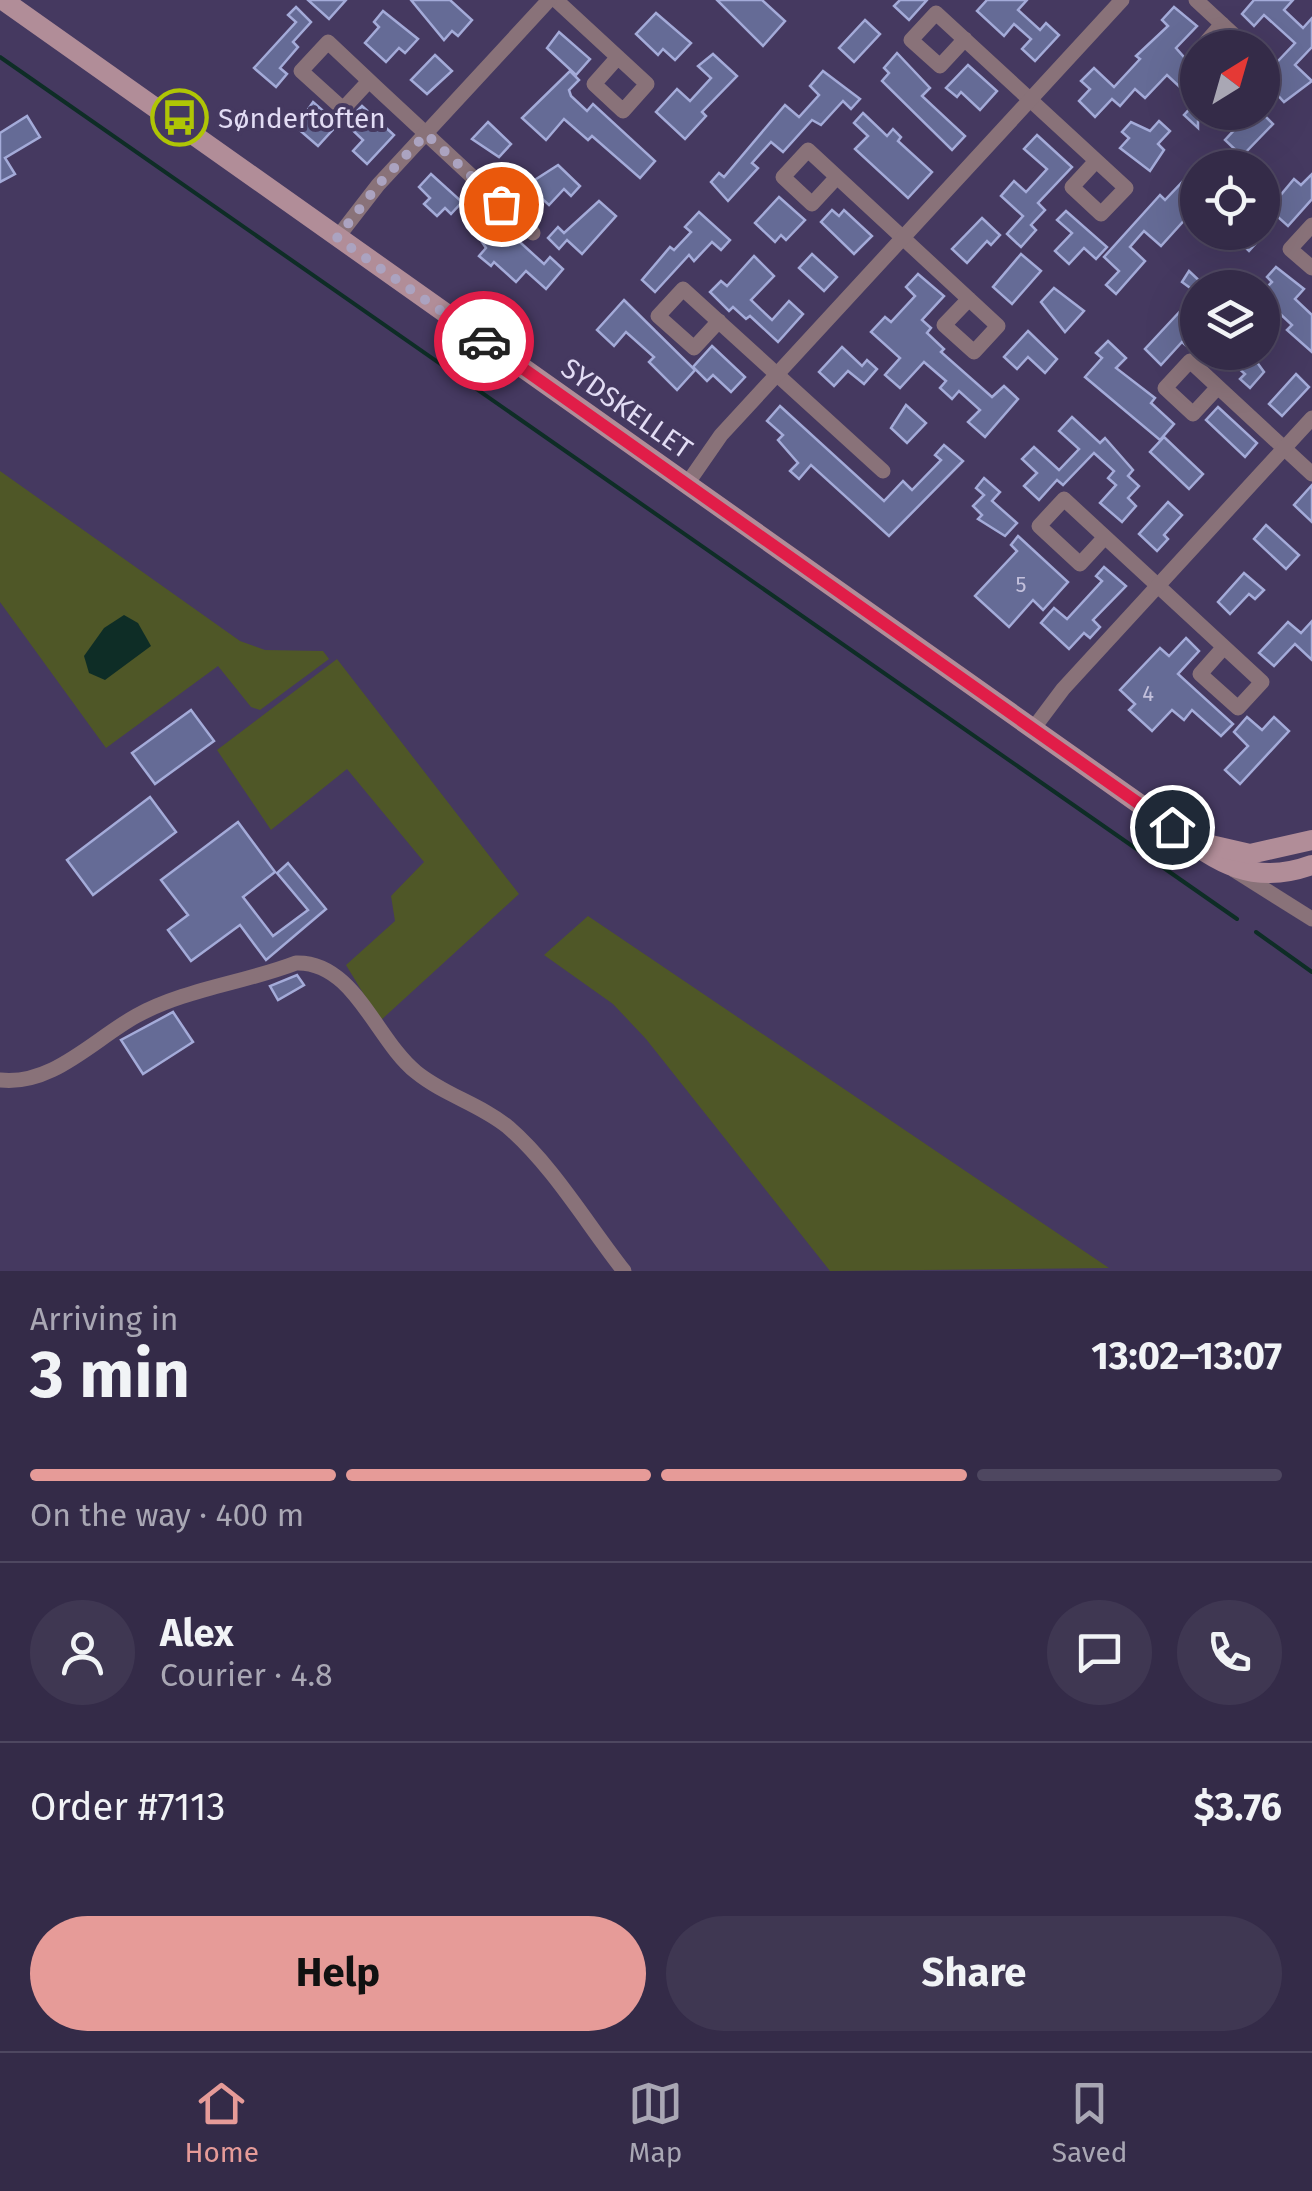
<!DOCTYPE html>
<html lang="en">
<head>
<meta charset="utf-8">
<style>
  body { margin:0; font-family:"Fira Sans",sans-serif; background:#3f3752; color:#f1f3f6; height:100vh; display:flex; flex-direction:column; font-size:38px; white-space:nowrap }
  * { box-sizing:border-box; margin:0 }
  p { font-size:32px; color:#a9a7b4 }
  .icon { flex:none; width:55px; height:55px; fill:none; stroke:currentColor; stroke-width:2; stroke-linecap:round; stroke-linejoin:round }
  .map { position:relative; height:1271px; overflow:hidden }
  .details { display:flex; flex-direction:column; background:#342b48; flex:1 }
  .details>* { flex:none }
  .needle { width:65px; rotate:37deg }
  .fabs { position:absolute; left:1180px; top:30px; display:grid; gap:20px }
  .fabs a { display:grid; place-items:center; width:100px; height:100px; border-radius:50%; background:#342b48; box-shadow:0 10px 40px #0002,0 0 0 2px #4e4760; font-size:50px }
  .pin { position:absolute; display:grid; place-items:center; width:85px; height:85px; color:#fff; margin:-42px; border:5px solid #fff; border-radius:50%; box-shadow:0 2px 10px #0007 }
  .courier { position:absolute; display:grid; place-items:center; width:100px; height:100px; margin:-50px; border:8px solid #e11d48; border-radius:50%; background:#fff; color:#222; box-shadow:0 2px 12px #0007 }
  .overview em { font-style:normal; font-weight:700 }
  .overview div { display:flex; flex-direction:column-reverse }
  .overview { display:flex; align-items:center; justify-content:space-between; height:170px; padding:0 30px }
  h1 { font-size:65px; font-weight:700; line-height:75px }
  .bar { display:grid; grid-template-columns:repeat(4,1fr); gap:15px 10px; align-content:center; height:120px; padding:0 30px }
  .bar i { height:12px; border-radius:8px; background:#4e4760 }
  .bar .current { background:#e69b98 }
  .bar p { grid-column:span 4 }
  .line { display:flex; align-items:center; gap:25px; padding:0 30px; border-top:2px solid #4e4760 }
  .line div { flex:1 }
  .round { display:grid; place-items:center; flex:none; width:105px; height:105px; border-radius:52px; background:#3f3752 }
  .primary-button { display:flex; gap:20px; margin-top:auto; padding:20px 30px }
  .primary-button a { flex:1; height:115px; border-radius:60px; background:#e69b98; color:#111; font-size:40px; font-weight:700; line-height:115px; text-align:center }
  .primary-button a+a { background:#3f3752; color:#f1f3f6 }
  .dock { display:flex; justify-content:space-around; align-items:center; height:140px; border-top:2px solid #4e4760; background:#342b48; font-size:28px; color:#a9a7b4 }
  .dock a { display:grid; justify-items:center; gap:5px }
  .dock .current { color:#e69b98 }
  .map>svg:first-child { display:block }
  .green { fill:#4f5727 }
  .water { fill:#0e2d26 }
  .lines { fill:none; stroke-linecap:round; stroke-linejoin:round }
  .stream { stroke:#0e2d26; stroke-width:4 }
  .building { fill:#656b96; stroke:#a4abd9; stroke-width:2.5 }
  .street { stroke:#897279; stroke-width:15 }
  .secondary { stroke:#b18d98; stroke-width:20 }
  .done { stroke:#aba3c0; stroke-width:10; stroke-dasharray:0 18 }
  .route { stroke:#e11d48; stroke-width:12 }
  .labels { text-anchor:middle; stroke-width:8; stroke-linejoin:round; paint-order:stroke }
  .number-label { font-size:22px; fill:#c3c0dc }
  .poi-label { font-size:28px; fill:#e2dcf4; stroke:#453960; text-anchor:start }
  .street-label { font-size:28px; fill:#e2dcf4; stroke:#453960 }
</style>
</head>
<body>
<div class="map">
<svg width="1312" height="1271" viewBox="0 0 1312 1271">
  <rect width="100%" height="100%" fill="#453960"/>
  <!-- green -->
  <g class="green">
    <path d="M0,471l240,170 25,9 58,1 6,8 -69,51 -9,-3 -33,-41 -112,82 -106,-146z"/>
    <path d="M337,659l182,235 -139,127 -34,-56 49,-44 -4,-25 33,-34 -77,-93 -76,61 -54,-80z"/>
    <path d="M588,916l521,352 -279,3 -184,-232 -33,-35 -69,-49z"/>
  </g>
  <!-- water -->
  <path class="water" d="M124,615l14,8 13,23 -46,34 -16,-7 -5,-17 20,-28z"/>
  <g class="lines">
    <!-- stream -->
    <g class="stream">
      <path d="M0,57l1237,862"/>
      <path d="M1256,932l56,40"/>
    </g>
  </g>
  <!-- building -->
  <g class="building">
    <path d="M308,0h38l-17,19z"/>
    <path d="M411,0h39l22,20 -14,16 -6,-5 -8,9z"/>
    <path d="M717,0h45l23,21 -22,25z"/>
    <path d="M900,0h27l-18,20 -15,-14z"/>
    <path d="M987,0h40l-9,10 22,20 6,-7 13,12 -24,26 -13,-12 9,-10 -17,-15 -10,12 -27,-25z"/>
    <path d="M1254,0h39l-9,10 19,18 9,-10v29l-17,18 17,16 -28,21 -22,-24 33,-35 -31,-28 -10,11 -12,-12z"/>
    <path d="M296,7l15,15 -18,20 5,5 -18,21 7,6 -11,13 -22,-19 42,-46 -8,-7z"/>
    <path d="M1174,7l23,19 -21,22 22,25v55l-14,-13 12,-13 -29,-27 -22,23 -10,-9 -15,17 -8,-7 -17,18 -16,-16 11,-12 -9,-8 13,-13 20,19 26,-28 -4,-3 32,-30 -6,-6z"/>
    <path d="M383,11l35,28 -13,14 -6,-5 -13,14 -21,-19 14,-16 -5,-5z"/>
    <path d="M656,13l35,30 -16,17 -12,-11 -5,6 -22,-21z"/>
    <path d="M865,20l15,14 -26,28 -15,-14z"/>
    <path d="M559,32l31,27 -14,16 -29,-27z"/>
    <path d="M897,53l33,35 -8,8 43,40 -13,14 -70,-69 7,-8 -5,-5z"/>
    <path d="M713,54l24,22 -35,36 4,4 -21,23 -29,-27 21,-23 13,12 21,-23 -13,-12z"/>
    <path d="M435,55l17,16 -25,23 -16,-14z"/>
    <path d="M968,65l29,26 -17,19 -19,-18 -4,5 -11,-9z"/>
    <path d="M570,71l9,9 -10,10 2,6 16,15 6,-7 62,57 -15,17 -48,-42 -4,4 -24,-21 -18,21 -24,-22z"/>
    <path d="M823,71l37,28 -9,10 -8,-8 -22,24 -9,-5 -29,32 -12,-10 -19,21 6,5 -30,33 -17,-19 8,-9 5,4 61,-72 14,12 20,-22 -9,-9z"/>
    <path d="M313,102l25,22 -20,22 -22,-19z"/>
    <path d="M362,106l32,29 -27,29 -14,-13 10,-11 -18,-17z"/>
    <path d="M1220,112h41l12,12 -31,32 -17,-16 12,-13z"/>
    <path d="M863,113l24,23 6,-7 8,8 -3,4 34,31 -24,26 -53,-49 13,-13 -14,-13z"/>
    <path d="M27,116l13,21 -35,21 10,16 -15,8v-49z"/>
    <path d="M1159,121l11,10 -12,13 6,6 -14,21 -30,-23 9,-10 -7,-6 9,-10 19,9z"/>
    <path d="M488,122l23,22 -12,13 -27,-18z"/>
    <path d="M1037,135l35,32 -34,36 7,7 -14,15 5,5 -15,17 -14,-13 16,-18 -22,-20 13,-15 12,11 21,-23 -23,-20z"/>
    <path d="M558,165l22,21 -9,10 -7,-7 -15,16 -22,-20z"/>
    <path d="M431,174l31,28 -11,12 -6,-6 -8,8 -13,-12 6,-6 -11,-11z"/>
    <path d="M1312,174v25l-24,27 -19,-17 25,-30 7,6z"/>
    <path d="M1198,175v30l-37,41 -17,-15 -14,16 15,14 -29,33 -10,-9 13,-14 -15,-14 56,-62 5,5 21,-22 5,4z"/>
    <path d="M779,197l26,23 -19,20 -5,-5 -6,7 -20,-19z"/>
    <path d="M599,201l17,15 -34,38 -15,-14 -8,9 -11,-11 10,-11 6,6z"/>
    <path d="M832,210l7,6 5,-6 28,26 -18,18 -33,-32z"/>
    <path d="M1066,211l41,36 -11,12 -12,-11 -15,16 -14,-13 17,-18 -15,-13z"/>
    <path d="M699,212l31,28 -9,10 -9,-8 -18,19 -5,-6 -34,37 -13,-12 28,-33 4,3 17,-18 -6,-5z"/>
    <path d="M489,214l55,50 6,-7 13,12 -17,20 -20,-18 -10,11 -22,-20 -3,4 -12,-10 7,-8 -12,-18z"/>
    <path d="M982,218l18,17 -9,10 -4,-4 -20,22 -15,-14z"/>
    <path d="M1229,232h37l-17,19z"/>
    <path d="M812,254l25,23 -13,14 -25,-23z"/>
    <path d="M1021,254l20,17 -29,33 -19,-17z"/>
    <path d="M754,256l20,20 -23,24 21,20 17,-19 14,13 -25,28 -28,-26 -4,3 -13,-12 -4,4 -19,-19 11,-11 6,5z"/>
    <path d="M1276,267l28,22 -9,10 17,16v37l-25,-22 5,-5 -18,-17 -5,6 -7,-7v-15l10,-10 -5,-5z"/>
    <path d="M1189,271l18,17h-9v53l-8,8 -8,-7 -21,23 -16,-16 52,-56 -15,-11z"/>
    <path d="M918,274l26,22 -22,24 9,8 -4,5 17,16 -3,3 51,45 12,-11 14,13 -33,38 -17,-15 12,-12 -21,-19 -7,8 -12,-11 6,-7 -22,-19 -24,26 -15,-13 15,-17 -29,-26 14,-15 6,5 24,-26 -9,-9z"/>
    <path d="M1054,288l30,23 -19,21 -24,-30z"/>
    <path d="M624,300l71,70 -18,20 -28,-28 5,-5 -28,-25 -12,14 -17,-16z"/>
    <path d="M1028,331l29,28 -12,14 -17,-16 -11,12 -13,-12z"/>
    <path d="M1108,341l18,17 -10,10 39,30 -4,5 23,21 -14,16 -75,-63 17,-19 -6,-5z"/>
    <path d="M712,346l33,31 -14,15 -18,-17 -6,6 -14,-14z"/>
    <path d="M842,347l20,19 5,-6 10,9 -13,15 -16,-13 -14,15 -15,-14z"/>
    <path d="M1234,352h31l-9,9 8,11 -14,16 -10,-9 5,-5 -17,-15z"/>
    <path d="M1296,374l13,13 -27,29 -13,-12z"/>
    <path d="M906,405l20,18 -19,20 -16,-15z"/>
    <path d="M780,406l104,95 19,-20 9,9 29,-30 -6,-5 9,-10 19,16 -74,75 -78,-71 -12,14 -9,-8 8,-8 -20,-23 5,-5 -16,-14z"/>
    <path d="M1218,407l39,36 -12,14 -39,-37z"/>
    <path d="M1072,417l28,26 5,-5 28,32 -5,6 11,10 -11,12 8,8 -14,16 -22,-19 16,-18 -8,-7 6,-7 -20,-18 -31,32 -6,-5 -18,20 -15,-14 13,-13 -15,-14 12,-12 25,23 20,-21 -20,-18z"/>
    <path d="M1164,437l39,37 -14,15 -39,-37z"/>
    <path d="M984,478l16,14 -8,9 25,22 -12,13 -27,-17 4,-4 -9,-9 11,-11 -8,-7z"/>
    <path d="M1312,485v37l-18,-17z"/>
    <path d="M1168,502l14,13 -18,20 4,4 -11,12 -18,-17z"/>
    <path d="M1266,525l33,30 -13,14 -32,-30z"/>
    <path d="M1018,536l50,46 -25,28 -10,-10 -24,27 -34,-31 42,-45 -6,-6z"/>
    <path d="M1104,567l22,19 -33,34 7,7 -10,11 -6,-5 -15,16 -28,-26 13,-15 13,11 35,-38 -6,-5z"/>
    <path d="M1244,573l20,17 -9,9 -6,-5 -19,20 -12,-12z"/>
    <path d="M1312,621v39l-17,-16 -21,22 -15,-13 29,-31 13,11z"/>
    <path d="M1186,638l13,13 -21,23 55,50 -12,12 -29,-26 -8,10 -12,-10 -20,21 -23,-21 6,-6 -15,-14 40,-42 9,8z"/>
    <path d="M191,710l23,31 -59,43 -23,-31z"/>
    <path d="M1247,717l15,13 12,-13 15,14 -49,53 -15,-14 23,-24 -14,-14z"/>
    <path d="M150,797l26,35 -83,63 -26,-35z"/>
    <path d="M238,822l37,50 -32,25 30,39 35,-26 -31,-37 11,-10 38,46 -60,51 -26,-35 -49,36 -23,-31 20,-15 -27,-35z"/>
    <path d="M297,975l7,10 -26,15 -8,-14z"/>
    <path d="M173,1012l20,30 -50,32 -22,-34z"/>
  </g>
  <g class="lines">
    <!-- street -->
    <g class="street">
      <path d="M556,0l91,84 -24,27 -29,-27 24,-27"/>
      <path d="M1196,0l52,48"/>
      <path d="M965,39l-25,27 -29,-26 25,-27 190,175 -25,26 -29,-27 24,-26"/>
      <path d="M1201,48l21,-24"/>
      <path d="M369,81l-26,28 -42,-38 27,-29 52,49 153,142"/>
      <path d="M837,177l-25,27 -29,-27 25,-27 190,176 -24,26 -30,-27 25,-26"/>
      <path d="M1312,225l-22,24 22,19"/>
      <path d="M337,238l41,-53 171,-185"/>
      <path d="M719,321l-25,27 -36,-32 25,-27 200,182"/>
      <path d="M1218,387l-25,27 -28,-26 25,-27 122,113"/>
      <path d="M687,484l34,-49 401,-435"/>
      <path d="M1105,537l-25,27 -41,-38 25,-27 198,183 -24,26 -38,-34 24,-27"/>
      <path d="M1033,729l30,-40 249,-271"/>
      <path d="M1234,870l78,49"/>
      <path d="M0,1080c52,6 93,-40 136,-64 49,-27 108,-33 160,-53 58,-2 80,77 120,109 28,23 64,32 92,55 45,39 79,97 116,144"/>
    </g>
    <!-- secondary -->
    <g class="secondary">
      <path d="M3,0l1169,827c43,37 83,59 140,38"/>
      <path d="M1202,843l48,11 62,-14"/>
    </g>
  </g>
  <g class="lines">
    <!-- done -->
    <path class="done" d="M484,341l-147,-103 41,-53 48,-51 75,70"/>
    <!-- route -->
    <path class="route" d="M484,341l688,486"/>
  </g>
  <!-- icons -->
  <defs>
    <symbol id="bus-ring" viewBox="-11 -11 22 22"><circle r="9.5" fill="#453960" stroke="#afc505" stroke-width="1.5"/><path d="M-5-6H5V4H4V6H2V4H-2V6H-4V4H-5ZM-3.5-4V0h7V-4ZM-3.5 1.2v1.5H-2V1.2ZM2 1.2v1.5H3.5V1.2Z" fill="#afc505"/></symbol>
  </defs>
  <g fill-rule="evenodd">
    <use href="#bus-ring" x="148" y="86" width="63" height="63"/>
  </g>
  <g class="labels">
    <!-- number labels -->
    <g class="number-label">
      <text x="1021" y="592">5</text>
      <text x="1148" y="701">4</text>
    </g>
    <!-- poi labels -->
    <g class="poi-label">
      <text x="218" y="128">Søndertoften</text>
    </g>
    <!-- street labels -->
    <g class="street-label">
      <text transform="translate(627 408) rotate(35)" y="10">SYDSKELLET</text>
    </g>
  </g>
</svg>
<div class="fabs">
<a><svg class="needle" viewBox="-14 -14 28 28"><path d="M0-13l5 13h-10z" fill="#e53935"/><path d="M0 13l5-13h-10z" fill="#a9a7b4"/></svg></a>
<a><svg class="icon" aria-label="locate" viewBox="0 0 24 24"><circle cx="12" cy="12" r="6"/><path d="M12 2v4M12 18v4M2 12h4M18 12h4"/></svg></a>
<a><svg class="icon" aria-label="layers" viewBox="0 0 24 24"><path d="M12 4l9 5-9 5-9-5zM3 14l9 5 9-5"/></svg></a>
</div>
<div class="pin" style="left:501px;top:204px;background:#ea580c"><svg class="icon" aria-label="bag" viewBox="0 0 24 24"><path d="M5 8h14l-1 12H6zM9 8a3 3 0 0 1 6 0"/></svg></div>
<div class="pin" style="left:1172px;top:827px;background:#1f2937"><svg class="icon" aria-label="home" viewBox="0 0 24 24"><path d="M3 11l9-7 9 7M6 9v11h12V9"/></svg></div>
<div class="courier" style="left:484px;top:341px"><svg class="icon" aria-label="car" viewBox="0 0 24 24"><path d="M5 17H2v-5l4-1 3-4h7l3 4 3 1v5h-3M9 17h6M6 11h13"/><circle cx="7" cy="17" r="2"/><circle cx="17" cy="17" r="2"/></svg></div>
</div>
<section class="details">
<div class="overview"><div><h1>3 min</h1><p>Arriving in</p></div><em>13:02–13:07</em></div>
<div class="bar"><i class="current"></i><i class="current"></i><i class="current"></i><i></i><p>On the way · 400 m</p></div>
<div class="line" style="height:180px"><a class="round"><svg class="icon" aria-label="person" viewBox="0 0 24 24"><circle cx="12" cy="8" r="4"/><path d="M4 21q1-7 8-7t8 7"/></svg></a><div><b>Alex</b><p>Courier · 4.8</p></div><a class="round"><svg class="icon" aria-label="chat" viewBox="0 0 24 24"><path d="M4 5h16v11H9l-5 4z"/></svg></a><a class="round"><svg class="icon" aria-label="phone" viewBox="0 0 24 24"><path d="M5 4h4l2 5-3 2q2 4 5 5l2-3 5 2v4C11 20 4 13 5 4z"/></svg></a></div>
<div class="line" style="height:130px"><div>Order #7113</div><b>$3.76</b></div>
<div class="primary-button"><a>Help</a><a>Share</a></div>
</section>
<nav class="dock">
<a class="current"><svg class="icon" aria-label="home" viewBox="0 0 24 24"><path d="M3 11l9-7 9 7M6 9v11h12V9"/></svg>Home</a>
<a><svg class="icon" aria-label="map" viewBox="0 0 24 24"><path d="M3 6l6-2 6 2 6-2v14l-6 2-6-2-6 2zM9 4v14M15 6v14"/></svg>Map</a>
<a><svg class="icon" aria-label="saved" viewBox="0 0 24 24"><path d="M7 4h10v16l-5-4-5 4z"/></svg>Saved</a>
</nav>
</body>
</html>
